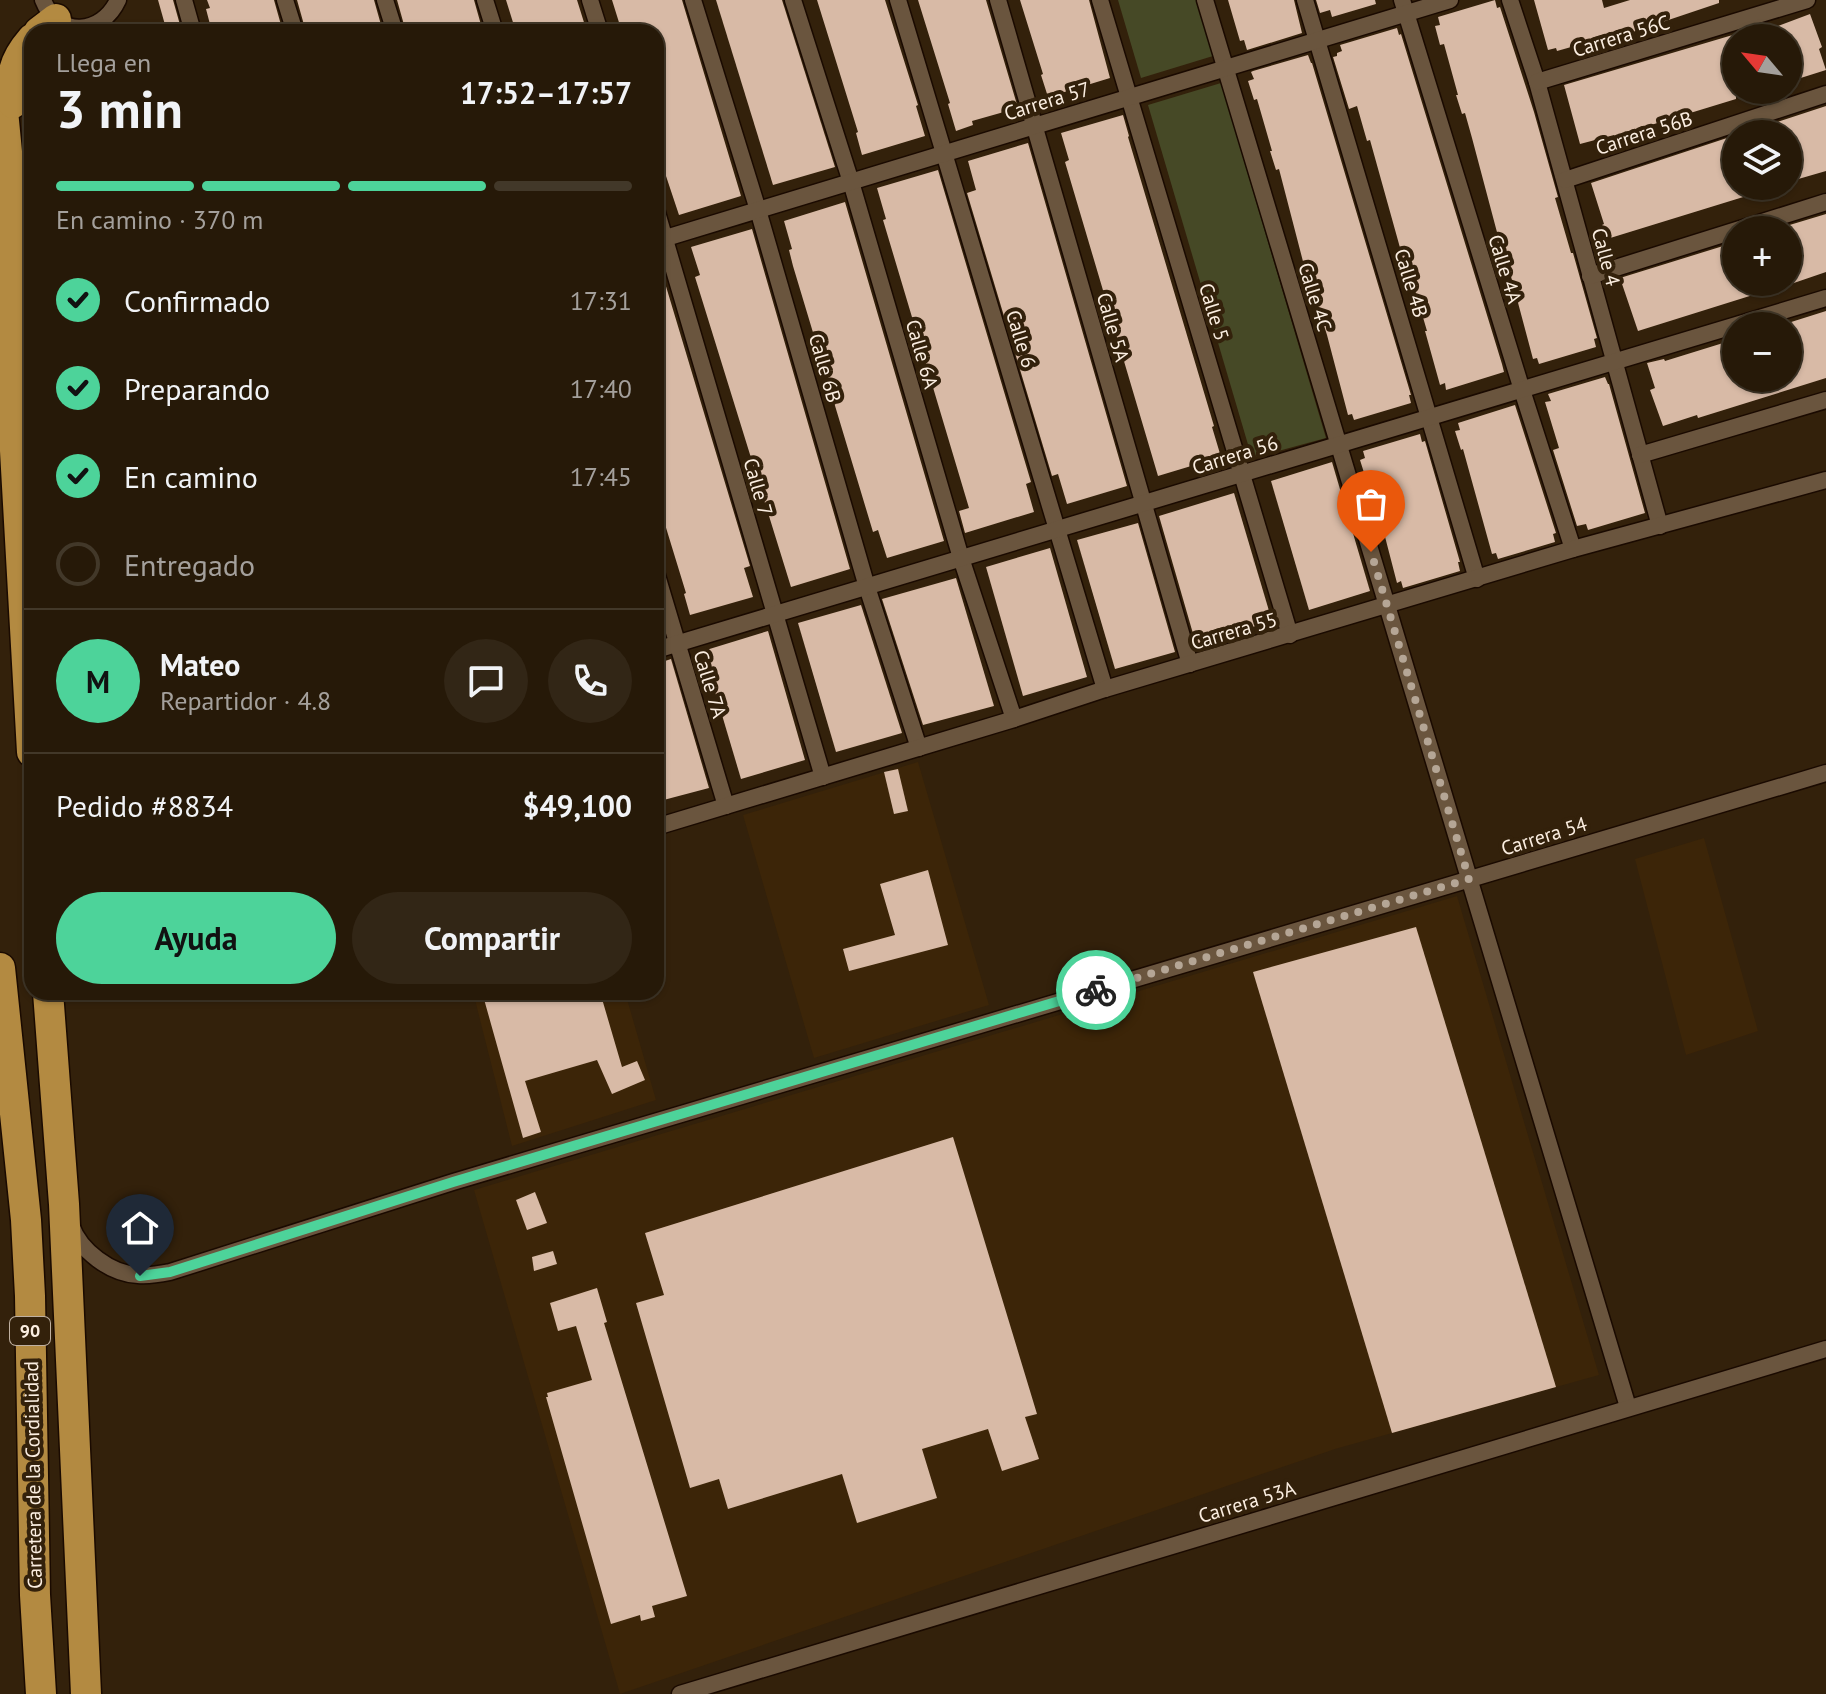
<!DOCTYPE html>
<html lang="es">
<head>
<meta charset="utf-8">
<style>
  body { margin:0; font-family:"PT Sans",sans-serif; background:#322616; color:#f1f3f6; height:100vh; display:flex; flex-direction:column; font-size:30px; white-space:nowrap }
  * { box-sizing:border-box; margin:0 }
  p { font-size:26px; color:#a4a09c }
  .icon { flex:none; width:44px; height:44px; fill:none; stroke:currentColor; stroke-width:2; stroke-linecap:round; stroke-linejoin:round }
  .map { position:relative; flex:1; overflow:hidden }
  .side { position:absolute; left:24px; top:24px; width:640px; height:976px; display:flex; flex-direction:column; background:#261908; border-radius:24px; box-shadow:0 2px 6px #0004,0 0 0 2px #423829 }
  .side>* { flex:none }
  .needle { width:52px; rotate:299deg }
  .fabs { position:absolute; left:1722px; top:24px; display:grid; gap:16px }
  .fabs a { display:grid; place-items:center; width:80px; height:80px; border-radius:50%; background:#261908; box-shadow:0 2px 6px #0004,0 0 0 2px #423829; font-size:40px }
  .pin { position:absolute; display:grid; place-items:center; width:68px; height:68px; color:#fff; margin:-82px -34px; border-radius:50% 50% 50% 0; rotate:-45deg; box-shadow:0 0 8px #0007 }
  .pin .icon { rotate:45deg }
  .courier { position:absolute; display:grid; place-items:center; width:80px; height:80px; margin:-40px; border:6px solid #4dd39a; border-radius:50%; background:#fff; color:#222; box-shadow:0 2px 10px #0007 }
  .summary em { font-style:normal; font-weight:700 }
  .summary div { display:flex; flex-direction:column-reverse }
  .summary { display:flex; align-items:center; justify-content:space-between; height:136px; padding:0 32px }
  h1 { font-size:52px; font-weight:700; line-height:60px }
  .bar { display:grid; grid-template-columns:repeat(4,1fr); gap:12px 8px; align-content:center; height:96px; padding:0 32px }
  .bar i { height:10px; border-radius:6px; background:#423829 }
  .bar .active { background:#4dd39a }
  .bar p { grid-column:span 4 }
  .line { display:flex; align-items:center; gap:20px; padding:0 32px; border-top:2px solid #423829 }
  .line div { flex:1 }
  .round { display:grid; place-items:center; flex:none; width:84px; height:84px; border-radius:42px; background:#322616 }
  ol { padding:0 32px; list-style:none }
  li { display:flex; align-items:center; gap:24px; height:88px }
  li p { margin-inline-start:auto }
  li .icon { padding:8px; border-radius:50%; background:#4dd39a; color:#111; stroke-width:4 }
  li:last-child { color:#a4a09c }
  li i { width:44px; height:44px; border:4px solid #423829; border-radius:50% }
  .cta { display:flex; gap:16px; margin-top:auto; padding:16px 32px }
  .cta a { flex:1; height:92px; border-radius:48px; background:#4dd39a; color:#111; font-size:32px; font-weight:700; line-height:92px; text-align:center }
  .cta a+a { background:#322616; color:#f1f3f6 }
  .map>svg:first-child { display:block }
  .built { fill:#3c2508 }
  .green { fill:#464926 }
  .building { fill:#d8baa6 }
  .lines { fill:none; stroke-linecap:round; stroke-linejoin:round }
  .street-casing { stroke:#1a0a00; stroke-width:19 }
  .highway-casing { stroke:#1a0a00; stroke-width:33 }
  .street { stroke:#6a553e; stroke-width:16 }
  .highway { stroke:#b38a41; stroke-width:30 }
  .done { stroke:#b5a696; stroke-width:8; stroke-dasharray:0 14.4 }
  .route { stroke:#4dd39a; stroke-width:10 }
  .labels { text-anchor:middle; stroke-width:8; stroke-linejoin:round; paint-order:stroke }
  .shield { fill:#33210b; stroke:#bfb0a1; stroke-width:2 }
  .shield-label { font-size:18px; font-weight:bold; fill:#fbeee1 }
  .street-label { font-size:20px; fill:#fbeee1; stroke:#33210b }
</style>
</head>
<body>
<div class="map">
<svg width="1826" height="1694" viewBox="0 0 1826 1694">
  <rect width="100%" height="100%" fill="#33210b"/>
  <!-- built -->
  <g class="built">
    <path d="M918,762l71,243 -175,53 -71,-243z"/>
    <path d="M1704,838l54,193 -72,24 -51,-196z"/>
    <path d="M1457,896l142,479 -264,74 -715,245 -146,-504z"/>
    <path d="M473,992h152l31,108 -144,46z"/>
  </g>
  <!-- green -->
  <g class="green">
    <path d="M1118,0h78l17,56 -72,22z"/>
    <path d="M1221,83l105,355 -74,20 -104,-353z"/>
  </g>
  <!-- building -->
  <g class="building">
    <path d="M158,0h15l9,32h-15z"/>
    <path d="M207,0h67l9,32h-71l-6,-23 4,-1z"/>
    <path d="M297,0h77l9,32h-77z"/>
    <path d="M397,0h77l9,32h-77z"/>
    <path d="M506,0h71l10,32h-71z"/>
    <path d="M612,0h70l59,196 -62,19 -23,-69v-114h-34z"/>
    <path d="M716,0h66l53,167 -62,18z"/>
    <path d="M817,0h68l33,105 -2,1 9,30 -63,19 -6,-22 2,-1z"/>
    <path d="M918,0h68l32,108 -46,13 1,4 -17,6 -8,-27 2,-1z"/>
    <path d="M1020,0h69l21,78 -62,19 -7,-22 2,-1z"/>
    <path d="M1228,0h66l8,33 -55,17 -3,-10 -4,1z"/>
    <path d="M1316,0h59l1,4 -44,13 -2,-7 -10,3z"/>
    <path d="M1495,0l2,8 3,-1 34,105 24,85 -3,1 16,55h2l24,85 -3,1 2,8 -57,17 -2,-6 -4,1 -28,-105 -4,1 -5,-19h2l-26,-98 -7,-25 -3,1 -6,-19h2l-14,-51 -4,1 -5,-19 5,-1 -2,-8z"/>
    <path d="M1534,0h68l2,8 26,-8h89v3l-122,41 -1,-4 -39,11 -1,-3 -8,2z"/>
    <path d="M1810,14l12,33 -3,2 7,21 -38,12v-44l-39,-1z"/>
    <path d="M1397,28l2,7 2,-1 101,330 2,8 -58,18 -1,-7 -5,2 -15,-54h2l-15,-51h-3l-39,-140 -3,1 -10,-35 -8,3 -16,-52 4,-1v-3l5,-2 -2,-6z"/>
    <path d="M1736,34v65l-121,37 -1,-1 -34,9 -16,-59z"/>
    <path d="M1308,55l3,8h1l99,332h-2l2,8 -57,17 -2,-6 -4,1 -21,-80 -8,-25 -2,1 -4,-11 -34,-131 -3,1 -6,-19h2l-15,-52 -3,1 -6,-19 6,-2 -3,-7 2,-1z"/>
    <path d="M1826,106v65l-38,11v-48h-47z"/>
    <path d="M1123,115l6,21 -1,1 86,289 -2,1 9,30 -63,19 -93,-314 4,-2 -8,-27z"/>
    <path d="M1736,135v51h29l1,4 -159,49 -5,-14 2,-1 -13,-41z"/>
    <path d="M1028,143l99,343 -60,18 -9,-30 -6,2 -85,-283 9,-3 -8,-29z"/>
    <path d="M938,170l93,312 -5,2 8,28 -69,21 -6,-22 10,-3 -86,-288 3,-1 -9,-31z"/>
    <path d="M845,202l99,339 -57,17 -9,-28 -5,2 -80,-266 -4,-16 3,-1 -8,-28z"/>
    <path d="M1826,214v58l-38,13v-55h-15z"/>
    <path d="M752,229l98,340 -59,18 -96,-310 5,-2 -9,-28z"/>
    <path d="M1736,242v40h49v3l-147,46 -18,-53z"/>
    <path d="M659,263l91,303 -6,2 9,29 -63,18 -6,-21 2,-1 -30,-98v-231z"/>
    <path d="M1826,311v67l-128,40 -1,-3 -34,11 -13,-36 5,-2 -8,-25 17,-4 1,2 71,-22v39h52v-55z"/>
    <path d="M1605,377l3,7h1l36,129 -57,17 -2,-6 -9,2 -24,-76 6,-2 -14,-46 6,-1 -3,-7z"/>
    <path d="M1515,405l41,128 -3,1 2,8 -57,17 -2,-6 -4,1 -29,-105 -2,1 -6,-19 5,-1 -2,-7z"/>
    <path d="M1420,434l2,8 3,-1 35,121h-2l2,9 -57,17 -2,-7 -4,2 -21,-81 -7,-24 -3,1 -6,-19 5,-2 -2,-7z"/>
    <path d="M1332,462l38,129 -61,19 -38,-129z"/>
    <path d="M1234,493l38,128 -76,23 -37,-128z"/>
    <path d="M1138,523l37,129 -60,17 -38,-129z"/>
    <path d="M1050,548l37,129 -64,19 -37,-129z"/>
    <path d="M956,578l38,128 -71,19 -41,-126z"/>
    <path d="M861,605l41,128 -66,19 -38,-129z"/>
    <path d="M768,631l37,129 -64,19 -38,-128z"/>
    <path d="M671,659l38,129 -53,14v-138z"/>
    <path d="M898,769l10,42 -14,3 -10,-42z"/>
    <path d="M928,870l20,75 -99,26 -6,-22 52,-14 -15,-51z"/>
    <path d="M1416,927l140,460 -164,46 -139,-461z"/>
    <path d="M482,992h118l22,75 15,-6 8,19 -33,14 -15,-34 -72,21 16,51 -18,6z"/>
    <path d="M953,1137l84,277 -12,3 14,42 -37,12 -14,-42 -66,20 15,49 -80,25 -15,-49 -114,35 -9,-30 -29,9 -54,-185 28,-8 -19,-62z"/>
    <path d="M535,1192l12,31 -20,7 -11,-30z"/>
    <path d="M553,1251l4,13 -23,7 -2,-14z"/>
    <path d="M597,1288l10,34 -3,1 83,273 -35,10 3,11 -14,4 -1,-6 -29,9 -65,-227h2l-1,-4 45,-13 -16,-54 -18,5 -8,-28z"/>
  </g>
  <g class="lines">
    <defs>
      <g id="street">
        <path d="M43,0c15,39 59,35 75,0"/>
        <path d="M184,0l9,32"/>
        <path d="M285,0l10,32"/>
        <path d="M385,0l10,32"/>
        <path d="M485,0l10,32"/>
        <path d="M590,0l10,32"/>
        <path d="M693,0l65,210 109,377 52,161"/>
        <path d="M793,0l58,182 110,376 53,161"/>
        <path d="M898,0l207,689"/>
        <path d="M998,0l192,664"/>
        <path d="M1100,0l190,635"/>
        <path d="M1205,0l423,1407"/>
        <path d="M1305,0l172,579"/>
        <path d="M1402,0l120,390 51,159"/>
        <path d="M1510,0l27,82 123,444"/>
        <path d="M1537,82l270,-82"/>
        <path d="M1565,180l261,-86"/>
        <path d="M656,209l167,568"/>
        <path d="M656,241l794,-241"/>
        <path d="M1590,276l236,-74"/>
        <path d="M1640,455l186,-55"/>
        <path d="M656,572l70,234"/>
        <path d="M656,650l1170,-352"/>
        <path d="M656,827l358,-108 91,-30 468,-140 253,-69"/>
        <path d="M71,1225c9,26 40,49 67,50 11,1 22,-1 32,-3l283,-90 1373,-409"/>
        <path d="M680,1694l1146,-345"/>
      </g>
      <g id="highway">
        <path d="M39,32l17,-13"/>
        <path d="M0,80l11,113 4,93 -2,129 19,337"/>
        <path d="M13,103c-1,-29 -1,-41 19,-64"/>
        <path d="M0,968l26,252 4,76 5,299 6,99"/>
        <path d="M48,992l16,212 22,490"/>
      </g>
    </defs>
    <!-- street casing -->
    <use href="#street" class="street-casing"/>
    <!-- highway casing -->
    <use href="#highway" class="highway-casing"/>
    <!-- street -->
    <use href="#street" class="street"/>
    <!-- highway -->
    <use href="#highway" class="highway"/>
  </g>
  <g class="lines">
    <!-- done -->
    <path class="done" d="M1096,990l373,-111 -98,-327"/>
    <!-- route -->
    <path class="route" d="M140,1276l30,-4 283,-90 643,-192"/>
  </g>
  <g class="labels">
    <!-- shield labels -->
    <rect class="shield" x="10" y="1317" width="40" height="28" rx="6"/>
    <g class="shield-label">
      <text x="30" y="1337">90</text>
    </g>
    <!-- street labels -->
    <g class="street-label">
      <text transform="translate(1621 36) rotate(-17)" y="7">Carrera 56C</text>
      <text transform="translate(1047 101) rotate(-17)" y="7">Carrera 57</text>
      <text transform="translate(1644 133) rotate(-18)" y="7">Carrera 56B</text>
      <text transform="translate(1606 257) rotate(75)" y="7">Calle 4</text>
      <text transform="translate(1505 269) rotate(73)" y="7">Calle 4A</text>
      <text transform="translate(1411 283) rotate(73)" y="7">Calle 4B</text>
      <text transform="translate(1315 297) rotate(73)" y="7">Calle 4C</text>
      <text transform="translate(1214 312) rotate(73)" y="7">Calle 5</text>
      <text transform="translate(1113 327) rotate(74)" y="7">Calle 5A</text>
      <text transform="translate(1021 339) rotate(73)" y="7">Calle 6</text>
      <text transform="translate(922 354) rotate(74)" y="7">Calle 6A</text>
      <text transform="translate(825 368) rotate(74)" y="7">Calle 6B</text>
      <text transform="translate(1235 455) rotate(-17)" y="7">Carrera 56</text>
      <text transform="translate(758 487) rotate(74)" y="7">Calle 7</text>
      <text transform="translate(1234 631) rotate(-16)" y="7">Carrera 55</text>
      <text transform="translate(710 684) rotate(73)" y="7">Calle 7A</text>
      <text transform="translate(1544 836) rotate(-17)" y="7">Carrera 54</text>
      <text transform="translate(33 1475) rotate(-91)" y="7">Carretera de la Cordialidad</text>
      <text transform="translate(1247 1502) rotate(-17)" y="7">Carrera 53A</text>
    </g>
  </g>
</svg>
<div class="fabs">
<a><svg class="needle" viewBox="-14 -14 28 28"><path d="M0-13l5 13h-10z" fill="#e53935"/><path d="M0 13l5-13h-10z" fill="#a4a09c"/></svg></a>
<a><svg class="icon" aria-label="layers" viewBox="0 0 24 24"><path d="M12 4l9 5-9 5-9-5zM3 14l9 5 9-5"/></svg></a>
<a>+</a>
<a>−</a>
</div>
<div class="pin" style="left:1371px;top:552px;background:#ea580c"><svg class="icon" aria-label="bag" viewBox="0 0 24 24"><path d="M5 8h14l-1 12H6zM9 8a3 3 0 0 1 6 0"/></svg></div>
<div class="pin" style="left:140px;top:1276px;background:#1f2937"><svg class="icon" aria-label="home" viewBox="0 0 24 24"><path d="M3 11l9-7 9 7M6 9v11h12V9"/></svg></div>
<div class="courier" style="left:1096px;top:990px"><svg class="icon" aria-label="bike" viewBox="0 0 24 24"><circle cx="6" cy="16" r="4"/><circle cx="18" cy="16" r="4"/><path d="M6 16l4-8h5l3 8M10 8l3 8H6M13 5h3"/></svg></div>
<section class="side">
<div class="summary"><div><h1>3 min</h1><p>Llega en</p></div><em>17:52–17:57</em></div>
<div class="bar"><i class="active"></i><i class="active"></i><i class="active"></i><i></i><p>En camino · 370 m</p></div>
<ol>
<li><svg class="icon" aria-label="check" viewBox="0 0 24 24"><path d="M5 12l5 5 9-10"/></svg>Confirmado<p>17:31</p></li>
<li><svg class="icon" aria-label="check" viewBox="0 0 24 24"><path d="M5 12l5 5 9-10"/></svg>Preparando<p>17:40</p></li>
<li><svg class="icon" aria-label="check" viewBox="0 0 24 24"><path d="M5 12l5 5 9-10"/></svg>En camino<p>17:45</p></li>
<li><i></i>Entregado</li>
</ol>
<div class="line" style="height:144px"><b class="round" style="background:#4dd39a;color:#111">M</b><div><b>Mateo</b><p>Repartidor · 4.8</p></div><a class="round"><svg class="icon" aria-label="chat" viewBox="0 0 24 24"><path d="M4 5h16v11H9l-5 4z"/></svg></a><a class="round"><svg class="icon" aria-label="phone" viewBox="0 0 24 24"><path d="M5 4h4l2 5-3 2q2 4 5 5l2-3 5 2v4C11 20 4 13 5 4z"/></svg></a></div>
<div class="line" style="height:104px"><div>Pedido #8834</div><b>$49,100</b></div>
<div class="cta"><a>Ayuda</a><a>Compartir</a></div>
</section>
</div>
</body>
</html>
